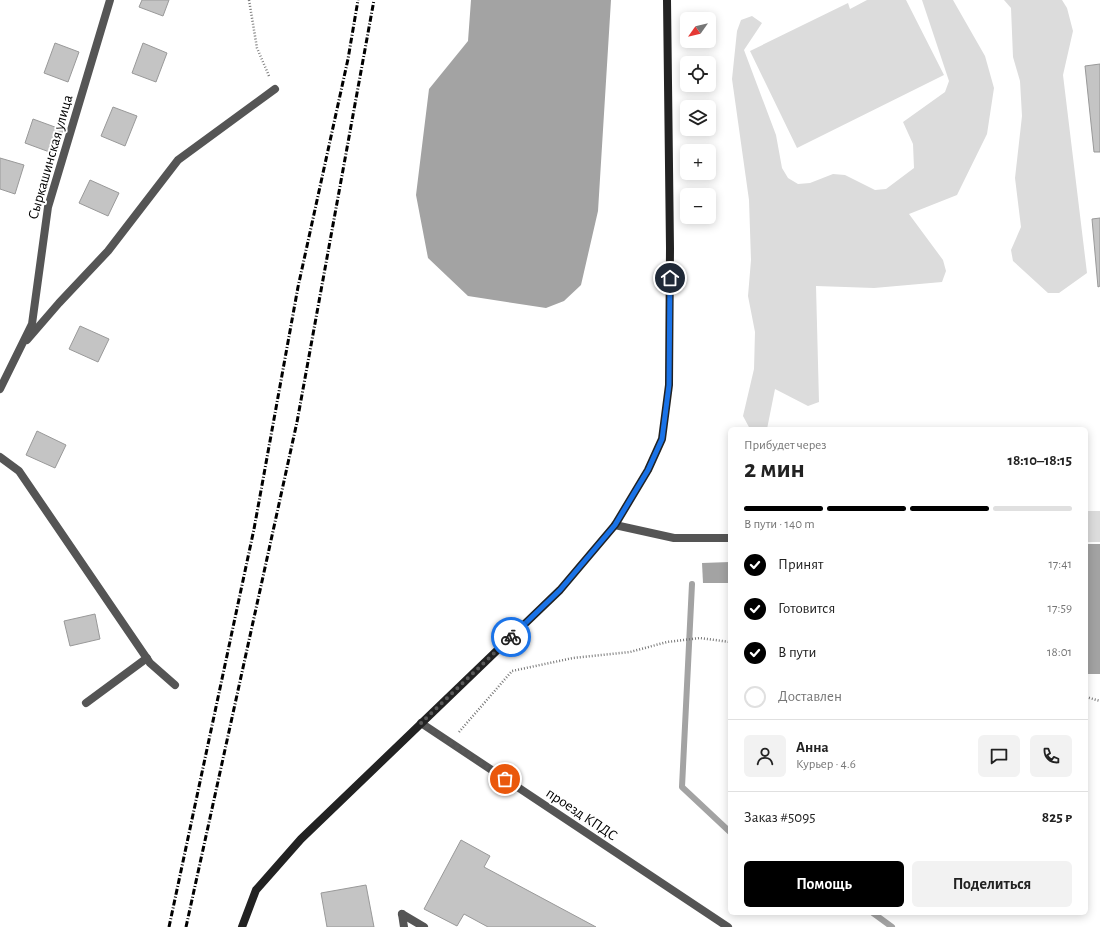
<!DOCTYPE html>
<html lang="ru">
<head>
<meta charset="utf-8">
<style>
  body { margin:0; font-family:"Alegreya Sans",sans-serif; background:#f2f2f2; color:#222; height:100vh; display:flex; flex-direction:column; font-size:15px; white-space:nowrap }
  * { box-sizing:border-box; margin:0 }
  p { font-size:13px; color:#767676 }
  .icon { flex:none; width:22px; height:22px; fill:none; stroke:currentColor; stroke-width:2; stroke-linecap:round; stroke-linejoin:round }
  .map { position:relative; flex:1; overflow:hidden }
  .drawer { position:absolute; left:728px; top:427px; width:360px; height:488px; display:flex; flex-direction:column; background:#fff; border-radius:6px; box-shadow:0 2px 10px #0003 }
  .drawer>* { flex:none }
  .needle { width:26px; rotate:236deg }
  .tools { position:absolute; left:680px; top:12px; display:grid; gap:8px }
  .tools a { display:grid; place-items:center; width:36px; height:36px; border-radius:6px; background:#fff; box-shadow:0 2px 10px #0003; font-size:20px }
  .pin { position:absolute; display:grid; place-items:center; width:34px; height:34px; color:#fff; margin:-17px; border:2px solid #fff; border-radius:50%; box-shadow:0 1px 4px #0007 }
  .courier { position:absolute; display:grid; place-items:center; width:40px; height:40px; margin:-20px; border:3px solid #1a73e8; border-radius:50%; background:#fff; color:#222; box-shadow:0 1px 5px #0007 }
  .headline em { font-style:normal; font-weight:600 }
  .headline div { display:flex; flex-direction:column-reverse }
  .headline { display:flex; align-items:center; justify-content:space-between; height:68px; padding:0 16px }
  h1 { font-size:26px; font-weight:600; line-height:30px }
  .bar { display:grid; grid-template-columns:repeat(4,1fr); gap:6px 4px; align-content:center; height:48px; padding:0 16px }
  .bar i { height:5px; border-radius:3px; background:#e0e0e0 }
  .bar .selected { background:#000 }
  .bar p { grid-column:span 4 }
  .line { display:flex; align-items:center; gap:10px; padding:0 16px; border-top:1px solid #e0e0e0 }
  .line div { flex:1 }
  .round { display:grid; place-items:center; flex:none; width:42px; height:42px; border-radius:6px; background:#f2f2f2 }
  ol { padding:0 16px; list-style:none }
  li { display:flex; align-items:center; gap:12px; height:44px }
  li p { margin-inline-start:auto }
  li .icon { padding:4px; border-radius:50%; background:#000; color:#fff; stroke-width:4 }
  li:last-child { color:#767676 }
  li i { width:22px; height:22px; border:2px solid #e0e0e0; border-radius:50% }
  .button { display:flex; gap:8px; margin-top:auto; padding:8px 16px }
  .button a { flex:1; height:46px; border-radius:6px; background:#000; color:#fff; font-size:16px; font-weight:600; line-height:46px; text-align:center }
  .button a+a { background:#f2f2f2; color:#222 }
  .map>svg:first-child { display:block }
  .green { fill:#dcdcdc }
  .water { fill:#a3a3a3 }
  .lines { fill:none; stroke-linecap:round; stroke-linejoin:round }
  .stream { stroke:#a3a3a3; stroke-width:6 }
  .building { fill:#c4c4c4; stroke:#999 }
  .path { stroke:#777; stroke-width:2.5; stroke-dasharray:1 2; stroke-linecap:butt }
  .lane { stroke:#555; stroke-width:8 }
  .street { stroke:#555; stroke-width:8 }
  .secondary { stroke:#222; stroke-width:8 }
  .rail { stroke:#000; stroke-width:3; stroke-dasharray:6 2 1 2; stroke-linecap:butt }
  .done { stroke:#595959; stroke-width:4; stroke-dasharray:0 7.2 }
  .route { stroke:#1a73e8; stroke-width:5 }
  .labels { text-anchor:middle; stroke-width:4; stroke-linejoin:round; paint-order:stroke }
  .street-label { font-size:15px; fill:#000; stroke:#fff }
</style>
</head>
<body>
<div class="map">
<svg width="1100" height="927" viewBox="0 0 1100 927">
  <rect width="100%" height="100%" fill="#fff"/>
  <!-- green -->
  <g class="green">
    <path d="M867,0h39l38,75 -147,73 -47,-97 98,-48 2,6z"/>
    <path d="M922,0h31l32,56 9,32 -7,46 -30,61 -48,19 34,46 3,11 -4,11 -68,6 -58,-2 3,116 -11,4 -33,-17 -8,40h-17l-7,-13 11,-47 1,-37 -7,-36 3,-36 -2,-60 -17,-121 5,-48 4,-11 11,-4 10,7 -18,27 32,85 6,33 6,10 10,6 12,-1 23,-9 12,1 30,15 11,-1 28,-21 -1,-24 -10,-22 42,-30 4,-11z"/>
    <path d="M1004,0h58l5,8 6,23 -10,44 24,198 -28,20h-11l-35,-32 -2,-11 10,-23 -6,-49 7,-62 -2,-35 -7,-24 -2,-49z"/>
    <rect x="1086" y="511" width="14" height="31"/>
  </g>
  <!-- water -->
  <g class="water">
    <path d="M471,0h140l-13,211 -17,74 -17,16 -18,7 -78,-12 -40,-38 -12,-63 13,-106 39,-48z"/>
    <rect x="1086" y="544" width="14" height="130"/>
    <path d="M730,562v21h-27l-1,-20z"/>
  </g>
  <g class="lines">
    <!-- stream -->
    <g class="stream">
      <path d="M692,584l-10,203 48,45"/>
      <path d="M873,913l19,14"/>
    </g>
  </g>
  <!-- building -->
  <g class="building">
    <path d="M142,0h27l-6,16 -24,-9z"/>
    <path d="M55,43l24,9 -11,30 -24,-9z"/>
    <path d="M143,43l24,10 -11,29 -24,-9z"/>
    <path d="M1100,64v88h-6l-9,-86z"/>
    <path d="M113,107l24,9 -12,30 -24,-10z"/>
    <path d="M33,119l30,11 -8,24 -30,-11z"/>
    <path d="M0,158l24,7 -9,29 -15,-5z"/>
    <path d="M90,180l29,13 -11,23 -29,-13z"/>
    <path d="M1100,218v68l-2,1 -6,-68z"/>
    <path d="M80,326l29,13 -11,23 -29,-13z"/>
    <path d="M37,431l29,14 -11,23 -29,-13z"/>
    <path d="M95,614l5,25 -30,7 -6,-25z"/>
    <path d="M461,840l29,16 -6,11 112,60h-108l-24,-13 -7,12 -33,-17z"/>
    <path d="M366,885l8,42h-47l-6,-34z"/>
  </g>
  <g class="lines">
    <!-- path -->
    <g class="path">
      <path d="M249,0l8,48 12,28"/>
      <path d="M1086,697l14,4"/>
      <path d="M459,732l53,-61 61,-13 57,-6 37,-10 33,-4 30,4"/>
    </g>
    <!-- lane -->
    <g class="lane">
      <path d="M615,525l59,13h56"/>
      <path d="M421,723l307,204"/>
      <path d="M402,914l22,13"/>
      <path d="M402,914l2,13"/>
    </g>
    <!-- street -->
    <g class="street">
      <path d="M27,340l32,-37 49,-52 70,-91 97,-71"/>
      <path d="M0,389l32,-65 16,-117 62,-207"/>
      <path d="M0,457l19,14 131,192 25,22"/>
      <path d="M86,703l61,-45"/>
    </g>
    <!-- secondary -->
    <path class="secondary" d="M242,927l14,-37 45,-51 259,-249 55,-65 33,-55 14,-31 7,-54 1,-137 -3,-248"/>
    <!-- rail -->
    <g class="rail">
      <path d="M169,927l85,-398 44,-242 50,-228 10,-59"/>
      <path d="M186,927l111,-505 77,-422"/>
    </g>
  </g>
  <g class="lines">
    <!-- done -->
    <path class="done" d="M505,779l-84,-56 90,-86"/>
    <!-- route -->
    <path class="route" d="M511,637l49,-47 55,-65 33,-55 14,-31 7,-54 1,-107"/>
  </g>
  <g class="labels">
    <!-- street labels -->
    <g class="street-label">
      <text transform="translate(50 157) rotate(-74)" y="5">Сыркашинская улица</text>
      <text transform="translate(582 814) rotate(34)" y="5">проезд КПДС</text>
    </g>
  </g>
</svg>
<div class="tools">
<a><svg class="needle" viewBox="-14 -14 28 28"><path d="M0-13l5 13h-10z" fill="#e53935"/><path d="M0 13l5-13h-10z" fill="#767676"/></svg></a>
<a><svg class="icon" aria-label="locate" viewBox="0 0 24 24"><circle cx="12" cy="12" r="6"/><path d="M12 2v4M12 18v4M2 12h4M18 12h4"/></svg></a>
<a><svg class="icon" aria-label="layers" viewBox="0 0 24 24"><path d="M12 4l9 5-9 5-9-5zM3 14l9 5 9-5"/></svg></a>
<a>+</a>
<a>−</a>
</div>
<div class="pin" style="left:505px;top:779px;background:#ea580c"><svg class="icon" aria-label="bag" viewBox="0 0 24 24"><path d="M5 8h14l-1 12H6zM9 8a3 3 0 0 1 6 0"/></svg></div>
<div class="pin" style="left:670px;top:278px;background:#1f2937"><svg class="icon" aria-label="home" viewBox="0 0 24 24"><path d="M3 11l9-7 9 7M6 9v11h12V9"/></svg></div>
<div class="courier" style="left:511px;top:637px"><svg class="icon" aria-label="bike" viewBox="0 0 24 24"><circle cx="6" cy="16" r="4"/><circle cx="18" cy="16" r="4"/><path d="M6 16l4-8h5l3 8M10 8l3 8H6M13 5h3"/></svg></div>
<section class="drawer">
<div class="headline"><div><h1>2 мин</h1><p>Прибудет через</p></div><em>18:10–18:15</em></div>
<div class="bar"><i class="selected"></i><i class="selected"></i><i class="selected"></i><i></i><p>В пути · 140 m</p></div>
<ol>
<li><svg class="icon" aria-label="check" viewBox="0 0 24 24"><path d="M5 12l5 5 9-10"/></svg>Принят<p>17:41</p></li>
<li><svg class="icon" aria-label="check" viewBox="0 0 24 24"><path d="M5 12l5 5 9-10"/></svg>Готовится<p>17:59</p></li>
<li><svg class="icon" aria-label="check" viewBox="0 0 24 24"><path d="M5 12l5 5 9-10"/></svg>В пути<p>18:01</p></li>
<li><i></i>Доставлен</li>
</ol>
<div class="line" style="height:72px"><a class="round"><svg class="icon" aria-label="person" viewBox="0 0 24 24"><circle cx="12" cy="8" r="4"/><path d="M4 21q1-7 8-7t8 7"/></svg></a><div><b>Анна</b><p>Курьер · 4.6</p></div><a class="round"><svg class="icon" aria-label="chat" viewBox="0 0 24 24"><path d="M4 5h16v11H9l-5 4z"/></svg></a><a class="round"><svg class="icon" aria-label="phone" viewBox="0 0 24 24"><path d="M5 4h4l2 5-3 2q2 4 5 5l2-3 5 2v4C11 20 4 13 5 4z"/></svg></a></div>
<div class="line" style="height:52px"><div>Заказ #5095</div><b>825 ₽</b></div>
<div class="button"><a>Помощь</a><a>Поделиться</a></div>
</section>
</div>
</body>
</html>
